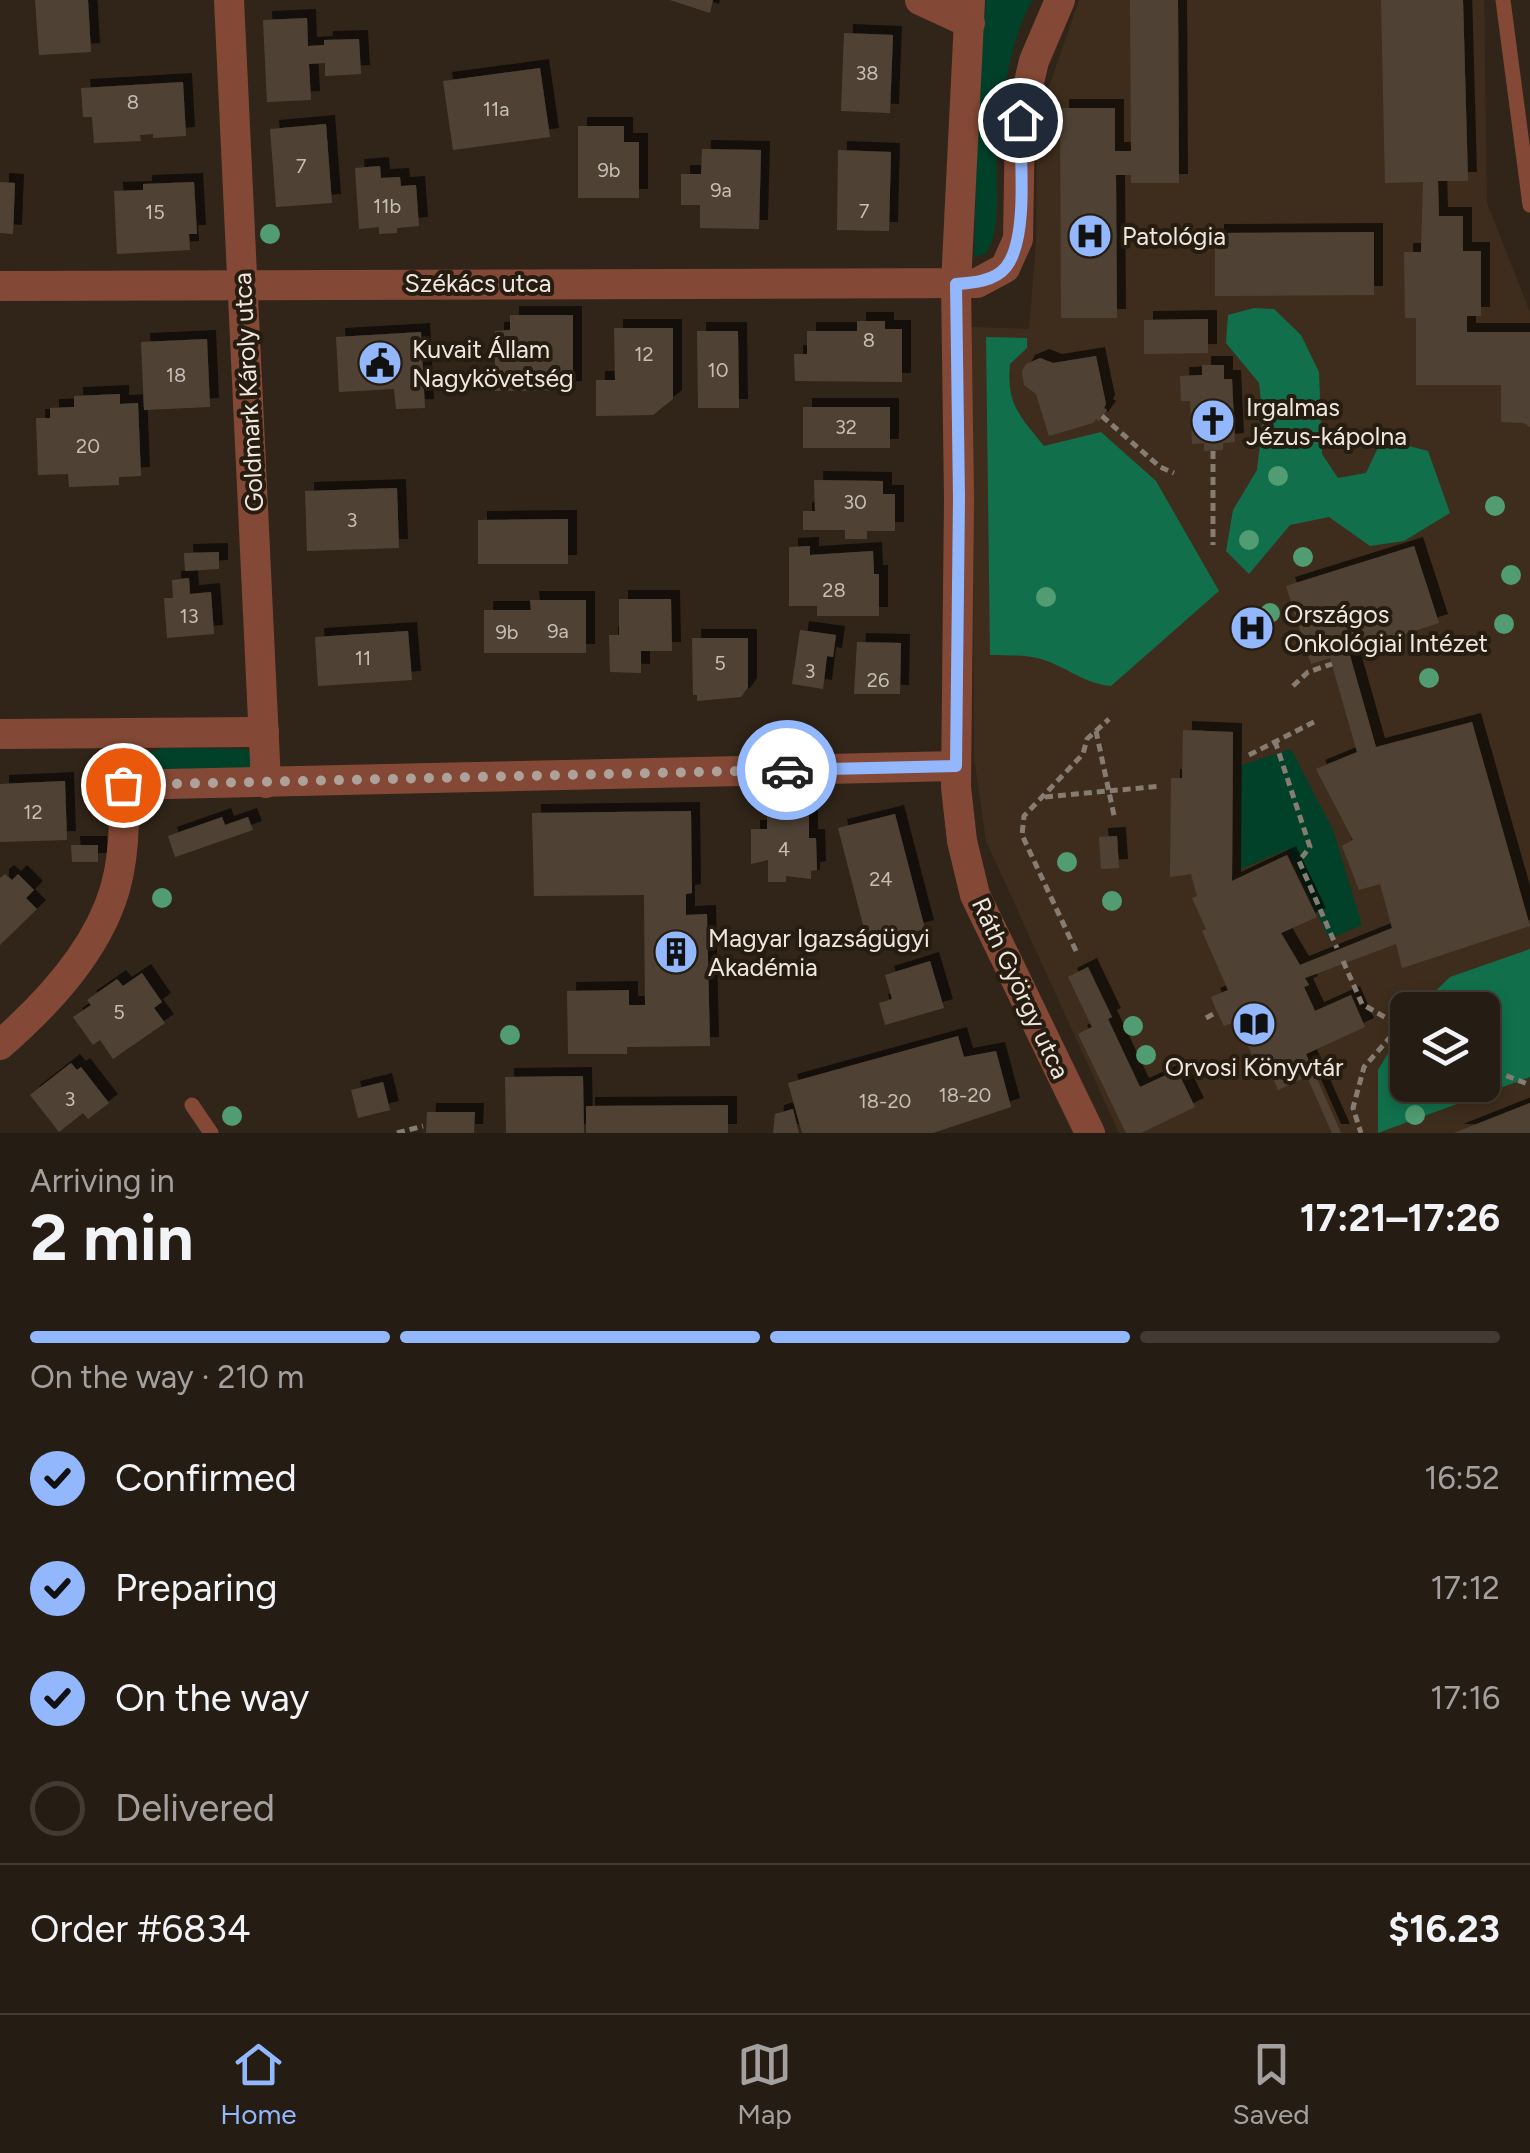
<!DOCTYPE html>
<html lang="en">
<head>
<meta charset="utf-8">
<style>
  body { margin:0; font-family:Figtree,sans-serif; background:#2d251c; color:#f1f3f6; height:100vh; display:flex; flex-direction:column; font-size:38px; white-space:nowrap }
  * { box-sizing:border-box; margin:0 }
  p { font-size:32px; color:#a3a1a0 }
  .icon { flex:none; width:55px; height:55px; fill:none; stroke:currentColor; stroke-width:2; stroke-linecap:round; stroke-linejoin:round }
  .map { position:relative; height:1133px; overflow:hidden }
  .drawer { display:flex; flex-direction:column; background:#251c13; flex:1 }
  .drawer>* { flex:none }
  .fabs { position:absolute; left:1390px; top:992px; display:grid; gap:20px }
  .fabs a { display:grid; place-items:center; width:110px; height:110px; border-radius:15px; background:#251c13; box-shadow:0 5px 15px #0003,0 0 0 2px #423a33; font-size:50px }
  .pin { position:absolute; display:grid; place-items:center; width:85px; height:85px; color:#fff; margin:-42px; border:5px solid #fff; border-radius:50%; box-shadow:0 2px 10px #0007 }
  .courier { position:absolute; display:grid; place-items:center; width:100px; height:100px; margin:-50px; border:8px solid #93b7fd; border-radius:50%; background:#fff; color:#222; box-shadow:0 2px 12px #0007 }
  .headline em { font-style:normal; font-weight:700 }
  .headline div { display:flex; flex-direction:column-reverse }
  .headline { display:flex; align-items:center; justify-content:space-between; height:170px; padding:0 30px }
  h1 { font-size:65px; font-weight:700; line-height:75px }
  .bar { display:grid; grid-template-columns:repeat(4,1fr); gap:15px 10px; align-content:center; height:120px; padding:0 30px }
  .bar i { height:12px; border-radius:8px; background:#423a33 }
  .bar .selected { background:#93b7fd }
  .bar p { grid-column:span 4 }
  .line { display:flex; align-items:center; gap:25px; padding:0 30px; border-top:2px solid #423a33 }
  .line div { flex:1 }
  ol { padding:0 30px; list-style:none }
  li { display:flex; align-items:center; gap:30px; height:110px }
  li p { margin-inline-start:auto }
  li .icon { padding:10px; border-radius:50%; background:#93b7fd; color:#111; stroke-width:4 }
  li:last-child { color:#a3a1a0 }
  li i { width:55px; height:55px; border:5px solid #423a33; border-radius:50% }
  .dock { display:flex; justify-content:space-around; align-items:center; height:140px; border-top:2px solid #423a33; background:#251c13; font-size:28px; color:#a3a1a0 }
  .dock a { display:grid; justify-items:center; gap:5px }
  .dock .selected { color:#93b7fd }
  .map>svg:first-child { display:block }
  .built { fill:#3e2d1c; fill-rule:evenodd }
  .green { fill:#024129 }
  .forest { fill:#11704b }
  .building { fill:#4f4336; filter:url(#shadow) }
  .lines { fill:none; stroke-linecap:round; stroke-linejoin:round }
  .path { stroke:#867c72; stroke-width:5; stroke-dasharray:8 5; stroke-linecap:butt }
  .lane { stroke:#844936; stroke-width:15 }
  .street { stroke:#844936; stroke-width:30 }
  .tree { fill:#519c72 }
  .done { stroke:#aca29a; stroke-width:10; stroke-dasharray:0 18 }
  .route { stroke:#93b7fd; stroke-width:12 }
  .labels { text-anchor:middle; stroke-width:8; stroke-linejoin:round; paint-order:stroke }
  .number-label { font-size:20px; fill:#c6bdb5 }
  .poi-label { font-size:25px; fill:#eee6df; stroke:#271c10; text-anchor:start }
  .street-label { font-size:25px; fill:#eee6df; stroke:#271c10 }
</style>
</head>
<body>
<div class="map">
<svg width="1530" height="1133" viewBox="0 0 1530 1133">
  <defs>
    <filter id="shadow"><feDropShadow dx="9" dy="-9" stdDeviation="0" flood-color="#0009"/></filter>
  </defs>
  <rect width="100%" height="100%" fill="#312519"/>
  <!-- built -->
  <path class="built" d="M1079,0h405l3,203 43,109v821h-411l-133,-292 -12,-83 -2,-431 57,2 7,-87 1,-121zM1408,1010h74v75h-74z"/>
  <!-- green -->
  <g class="green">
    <path d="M986,0h47c-24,37 -32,110 -36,154 -2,27 6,80 -12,100l-11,3 4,-155z"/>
    <path d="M164,748l82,1 8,7v10l-7,5h-91l-8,-8v-10z"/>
    <path d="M1291,749l42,81 29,95 -33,14 -41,-90 -47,20v-104z"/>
  </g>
  <!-- forest -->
  <g class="forest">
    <path d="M1254,308l20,1 27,26 18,37 3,82 16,24 28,-5 16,-34 46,12 22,62 -46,28 -34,5 -41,-29 -39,8 -41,49 -23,-23 7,-41 24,-40 6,-51 -4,-36 -33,-40 2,-28z"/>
    <path d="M986,337l41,1v10l-17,16c-4,40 10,52 34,82l57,-14 55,49 63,110 -108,95c-26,-2 -46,-20 -70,-27 -16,-5 -35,-3 -51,-4z"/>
    <path d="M1530,949v128l-152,56v-63l29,-48 1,63h74v-75h-66l34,-33z"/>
  </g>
  <!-- building -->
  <g class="building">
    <path d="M35,0h53l3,52 -52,3z"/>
    <path d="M670,0h43l-3,13z"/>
    <path d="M1130,0h48l1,183h-48v-8h-15l1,143h-56l-1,-210h55v43h16z"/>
    <path d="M1381,0h82l5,181h-30l1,35h24v35h18v65h-14v16h63v95l-6,-4 -23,-1v-37h-85v-67h-11l-1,-66h17l2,-70 -38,1z"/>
    <path d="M307,18l1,28 16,-1v-5l35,-1 2,35 -36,2v-13l-16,1 2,36 -44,2 -4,-82z"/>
    <path d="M844,33l49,2 -3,78 -49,-2z"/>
    <path d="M540,68l10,69 -97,13 -10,-69z"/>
    <path d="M183,82l3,54 -33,2v-4l-13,1 1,6 -47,2 -2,-26h-9l-2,-29z"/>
    <path d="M326,124l6,79 -56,4 -6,-78z"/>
    <path d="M578,126h46v16h15v56h-61z"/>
    <path d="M702,149l59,1 -2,79 -59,-1v-23h-19v-31h20z"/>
    <path d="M838,150l53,2 -2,79 -52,-1z"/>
    <path d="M380,166l1,12 19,-1 1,9 15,-1 3,41 -22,2v5l-18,1v-7l-20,2 -4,-61z"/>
    <path d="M0,182l15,1 -2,51 -13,-1z"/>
    <path d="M194,182l3,52h-8l1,16 -73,4 -3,-63 29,-1v-6z"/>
    <path d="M1374,232v63l-159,1v-63z"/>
    <path d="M510,315h63v75l-78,1v-60l15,-1z"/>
    <path d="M1208,319v34l-64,1v-34z"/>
    <path d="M857,321h28v8h17v53l-107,-1 -1,-27h13v-23h50z"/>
    <path d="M614,328h59v71l-20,16 -57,1v-36h19z"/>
    <path d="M697,331h41l1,77h-41z"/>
    <path d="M421,332l4,76 -29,1 -2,-20 -55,3 -3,-55z"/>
    <path d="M207,339l3,68 -66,3 -3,-68z"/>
    <path d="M1096,356l10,48 -2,4 3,2 -8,11 -3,-2 -3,4 -44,13 -13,-42 -12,-9 -2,-14 4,-7 14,-6 13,5z"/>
    <path d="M1202,365h22v14h8l3,63 -12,1v7l-19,1v-8l-12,1 -2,-43h-9l-1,-25 22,-1z"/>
    <path d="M120,394v10l18,-1 3,73 -22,1v8l-50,2 -1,-13 -30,1 -2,-57h14v-10l24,-1v-11z"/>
    <rect x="803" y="407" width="87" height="41"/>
    <path d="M814,480l69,1v13h12v37h-28v8h-22v-9h-42v-19h12z"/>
    <path d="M397,488l2,60 -92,3 -2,-60z"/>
    <path d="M568,519v45h-90v-44z"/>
    <path d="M810,546v9l63,-4 1,23h5v42h-62v-10h-28v-59z"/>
    <path d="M1414,546l25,77 -90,29 27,95 96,-25 58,204 -128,42 -6,-24 -91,34 4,7 -5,2 11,24 36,-16 14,32 -59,27 35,79h-9l-28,-63 -5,3 3,6 -24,11 -9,-21 -9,4 -23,-52 -13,5 -7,-14 -6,-15 17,-7 -26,-59 4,-2 -14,-31 5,-2 -6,-22 -21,3 1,-99h11l1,-48 50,2 -1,149 55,-26 30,62 -36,16 19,32 92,-37 -12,-44 -21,6 -17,-44 11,-6 -37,-71 41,-17 -27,-94 -19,6 -25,-78z"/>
    <path d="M219,552v17l-34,2 -1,-18z"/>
    <path d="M189,578l1,16 21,-2 3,42 -47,4 -3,-40h9l-1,-18z"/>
    <path d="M619,599h52l1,52h-31v22l-31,-1 -1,-37h10z"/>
    <path d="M530,600h56v53h-102v-43h47z"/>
    <path d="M800,630l36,5 -3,22 -6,-1 -4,33 -31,-5z"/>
    <path d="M408,631l4,49 -94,6 -3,-49z"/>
    <path d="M692,638h56v49l-7,10 -44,4v-6h-4z"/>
    <path d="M857,642l44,1 -1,51h-46z"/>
    <path d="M65,781l2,59 -67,2v-58z"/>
    <path d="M691,811l1,82 -6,1v21l21,-1 3,132 -83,1v7h-59l-1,-63 62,-1v15h16l-1,-110 -110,1 -2,-83z"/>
    <path d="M809,812v26h7l1,32 -6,1v8l-25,-3v6h-18v-22l-17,4v-35h16v-16z"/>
    <path d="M895,814l30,115 -57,15 -30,-116z"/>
    <path d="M222,817l3,8 23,-8 5,13 -78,27 -7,-21z"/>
    <path d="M1117,836l2,32 -18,1 -2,-32z"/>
    <path d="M71,845h27v17h-26z"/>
    <path d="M5,874l7,6 6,-6 16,16 -8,8 11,11 -37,36v-67z"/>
    <path d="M930,961l14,47 -59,17 -6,-22 13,-4 -7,-24z"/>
    <path d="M1088,967l24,50 -4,2 32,68 37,-17 18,37 -54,26h-15l-48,-99 14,-7 -24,-50z"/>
    <path d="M142,973l20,29 -8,6 11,15 -52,36 -13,-19 -7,5 -20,-28 18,-12 -4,-5 30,-21 6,7z"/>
    <path d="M958,1036l6,21 32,-6 15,56 -78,26h-131l-14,-50z"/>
    <path d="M71,1063l6,7 4,-3 28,36 -21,16 -5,-6 -24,19 -29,-37z"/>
    <path d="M583,1076l1,57h-78l-1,-56z"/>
    <path d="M383,1082l7,28 -32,8 -7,-28z"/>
    <path d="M1530,1103v30h-76z"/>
    <path d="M728,1105v28h-142v-27z"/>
    <path d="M793,1109l6,24h-26l2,-19z"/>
    <path d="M427,1112h48l-1,21h-48z"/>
  </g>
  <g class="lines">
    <!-- path -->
    <g class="path">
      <path d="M1102,416l58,51 14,6"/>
      <path d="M1213,451v94"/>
      <path d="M1293,686l15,-14 24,-8"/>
      <path d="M1096,731l19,89"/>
      <path d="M1275,741l35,106 -11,14 38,87"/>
      <path d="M1249,755l65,-33"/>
      <path d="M1045,797l116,-11"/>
      <path d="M1076,951l-54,-116 2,-19 59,-62 4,-15 22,-20"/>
      <path d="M1343,961l19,43 38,22 -36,41 -11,41 8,25"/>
      <path d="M1206,1018l11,-6"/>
      <path d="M1482,1066l48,19"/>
      <path d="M397,1133l26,-7"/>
    </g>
    <!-- lane -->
    <g class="lane">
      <path d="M1503,0l27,205"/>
      <path d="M192,1105l19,28"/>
    </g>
    <!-- street -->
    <g class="street">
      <path d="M229,0l37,783"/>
      <path d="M920,0l50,23"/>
      <path d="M970,0l-14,284 3,214 -3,289 6,54 13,54 115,238"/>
      <path d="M0,286l977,-3 28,-15 13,-29 2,-119 14,-59 26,-61"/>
      <path d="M0,734l264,-2"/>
      <path d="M123,785l833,-19"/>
      <path d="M0,1045c47,-41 97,-94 115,-156 14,-49 8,-105 6,-155"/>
    </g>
  </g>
  <!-- trees -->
  <g class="tree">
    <circle cx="270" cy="234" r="10"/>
    <circle cx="1278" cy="476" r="10"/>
    <circle cx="1495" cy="506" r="10"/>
    <circle cx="1249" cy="540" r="10"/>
    <circle cx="1303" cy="557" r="10"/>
    <circle cx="1511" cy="575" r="10"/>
    <circle cx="1046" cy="597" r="10"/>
    <circle cx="1270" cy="613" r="10"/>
    <circle cx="1504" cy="624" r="10"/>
    <circle cx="1429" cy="678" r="10"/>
    <circle cx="1067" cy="862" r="10"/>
    <circle cx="162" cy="898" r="10"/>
    <circle cx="1112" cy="901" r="10"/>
    <circle cx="1133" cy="1026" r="10"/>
    <circle cx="510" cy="1035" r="10"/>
    <circle cx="1146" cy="1055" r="10"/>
    <circle cx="1415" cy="1115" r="10"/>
    <circle cx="232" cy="1116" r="10"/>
  </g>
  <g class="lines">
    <!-- done -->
    <path class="done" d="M123,785l664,-15"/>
    <!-- route -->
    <path class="route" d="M787,770l169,-4 3,-268 -3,-214c17,-1 39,-3 50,-17 23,-29 14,-111 14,-147"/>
  </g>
  <!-- icons -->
  <defs>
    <symbol id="hospital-disc" viewBox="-11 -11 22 22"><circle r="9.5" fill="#93b7fd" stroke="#271c10"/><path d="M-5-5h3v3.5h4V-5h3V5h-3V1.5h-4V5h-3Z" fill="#111"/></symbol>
    <symbol id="civic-disc" viewBox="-11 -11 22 22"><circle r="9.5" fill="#93b7fd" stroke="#271c10"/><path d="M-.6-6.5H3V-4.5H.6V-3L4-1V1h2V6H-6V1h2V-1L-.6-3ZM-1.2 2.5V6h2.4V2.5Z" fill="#111"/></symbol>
    <symbol id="church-disc" viewBox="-11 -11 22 22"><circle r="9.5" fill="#93b7fd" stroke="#271c10"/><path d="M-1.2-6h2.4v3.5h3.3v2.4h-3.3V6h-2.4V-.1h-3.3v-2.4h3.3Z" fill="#111"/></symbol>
    <symbol id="building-disc" viewBox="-11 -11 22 22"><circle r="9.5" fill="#93b7fd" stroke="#271c10"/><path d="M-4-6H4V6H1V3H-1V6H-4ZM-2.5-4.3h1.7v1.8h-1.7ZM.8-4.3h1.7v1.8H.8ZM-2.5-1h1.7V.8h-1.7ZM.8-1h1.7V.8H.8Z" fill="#111"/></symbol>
    <symbol id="library-disc" viewBox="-11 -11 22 22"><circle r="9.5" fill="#93b7fd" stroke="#271c10"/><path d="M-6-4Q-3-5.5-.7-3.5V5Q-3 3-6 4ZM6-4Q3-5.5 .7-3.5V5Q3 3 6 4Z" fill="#111"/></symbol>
  </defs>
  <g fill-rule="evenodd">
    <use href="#hospital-disc" x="1065" y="211" width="50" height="50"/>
    <use href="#civic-disc" x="355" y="338" width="50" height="50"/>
    <use href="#church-disc" x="1188" y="396" width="50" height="50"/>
    <use href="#hospital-disc" x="1227" y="603" width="50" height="50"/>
    <use href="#building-disc" x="651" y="927" width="50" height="50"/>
    <use href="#library-disc" x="1229" y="999" width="50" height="50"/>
  </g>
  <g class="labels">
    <!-- number labels -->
    <g class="number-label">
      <text x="867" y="80">38</text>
      <text x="133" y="109">8</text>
      <text x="496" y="116">11a</text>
      <text x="301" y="173">7</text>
      <text x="609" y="177">9b</text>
      <text x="721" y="197">9a</text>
      <text x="387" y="213">11b</text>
      <text x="864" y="218">7</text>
      <text x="155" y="219">15</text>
      <text x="869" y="347">8</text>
      <text x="644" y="361">12</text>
      <text x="718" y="377">10</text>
      <text x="176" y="382">18</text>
      <text x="846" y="434">32</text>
      <text x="88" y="453">20</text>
      <text x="855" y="509">30</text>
      <text x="352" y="527">3</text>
      <text x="834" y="597">28</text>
      <text x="189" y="623">13</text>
      <text x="558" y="638">9a</text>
      <text x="507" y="639">9b</text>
      <text x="363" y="665">11</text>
      <text x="720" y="670">5</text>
      <text x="810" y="678">3</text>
      <text x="878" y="687">26</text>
      <text x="33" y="819">12</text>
      <text x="784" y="856">4</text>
      <text x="881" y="886">24</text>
      <text x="119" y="1019">5</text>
      <text x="965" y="1102">18-20</text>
      <text x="70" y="1106">3</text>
      <text x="885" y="1108">18-20</text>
    </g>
    <!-- poi labels -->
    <g class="poi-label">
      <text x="1122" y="245">Patológia</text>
      <text x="412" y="358">Kuvait Állam<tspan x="412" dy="29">Nagykövetség</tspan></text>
      <text x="1246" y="416">Irgalmas<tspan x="1246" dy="29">Jézus-kápolna</tspan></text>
      <text x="1284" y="623">Országos<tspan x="1284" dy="29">Onkológiai Intézet</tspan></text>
      <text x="708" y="947">Magyar Igazságügyi<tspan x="708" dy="29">Akadémia</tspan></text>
      <text x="1254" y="1076" text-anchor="middle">Orvosi Könyvtár</text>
    </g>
    <!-- street labels -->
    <g class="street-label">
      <text x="478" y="292">Székács utca</text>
      <text transform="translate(248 392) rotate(-93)" y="9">Goldmark Károly utca</text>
      <text transform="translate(1021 988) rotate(65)" y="9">Ráth György utca</text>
    </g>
  </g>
</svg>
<div class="fabs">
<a><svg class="icon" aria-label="layers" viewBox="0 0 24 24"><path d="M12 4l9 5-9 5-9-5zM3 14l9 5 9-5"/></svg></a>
</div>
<div class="pin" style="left:123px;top:785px;background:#ea580c"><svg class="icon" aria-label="bag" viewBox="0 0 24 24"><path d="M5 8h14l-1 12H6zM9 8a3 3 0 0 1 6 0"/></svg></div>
<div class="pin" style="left:1020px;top:120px;background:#1f2937"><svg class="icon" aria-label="home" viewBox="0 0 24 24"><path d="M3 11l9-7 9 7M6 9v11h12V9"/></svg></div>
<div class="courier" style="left:787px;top:770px"><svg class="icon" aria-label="car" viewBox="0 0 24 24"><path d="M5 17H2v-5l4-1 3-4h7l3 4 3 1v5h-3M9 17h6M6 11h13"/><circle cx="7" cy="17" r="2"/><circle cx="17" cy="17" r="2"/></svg></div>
</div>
<section class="drawer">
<div class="headline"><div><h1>2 min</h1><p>Arriving in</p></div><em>17:21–17:26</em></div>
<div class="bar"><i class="selected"></i><i class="selected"></i><i class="selected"></i><i></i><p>On the way · 210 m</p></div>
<ol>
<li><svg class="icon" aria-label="check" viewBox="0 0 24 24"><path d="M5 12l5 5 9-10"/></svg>Confirmed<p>16:52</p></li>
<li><svg class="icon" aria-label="check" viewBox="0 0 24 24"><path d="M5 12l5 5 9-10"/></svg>Preparing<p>17:12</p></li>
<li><svg class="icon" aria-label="check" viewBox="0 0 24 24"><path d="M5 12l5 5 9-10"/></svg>On the way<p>17:16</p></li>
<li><i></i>Delivered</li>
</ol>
<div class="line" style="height:130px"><div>Order #6834</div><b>$16.23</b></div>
</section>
<nav class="dock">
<a class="selected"><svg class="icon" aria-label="home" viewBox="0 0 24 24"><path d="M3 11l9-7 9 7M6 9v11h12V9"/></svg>Home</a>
<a><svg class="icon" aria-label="map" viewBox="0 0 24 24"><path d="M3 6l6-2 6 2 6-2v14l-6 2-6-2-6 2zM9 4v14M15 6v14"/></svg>Map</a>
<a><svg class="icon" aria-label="saved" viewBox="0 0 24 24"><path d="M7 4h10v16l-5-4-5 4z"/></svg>Saved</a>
</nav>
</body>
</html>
